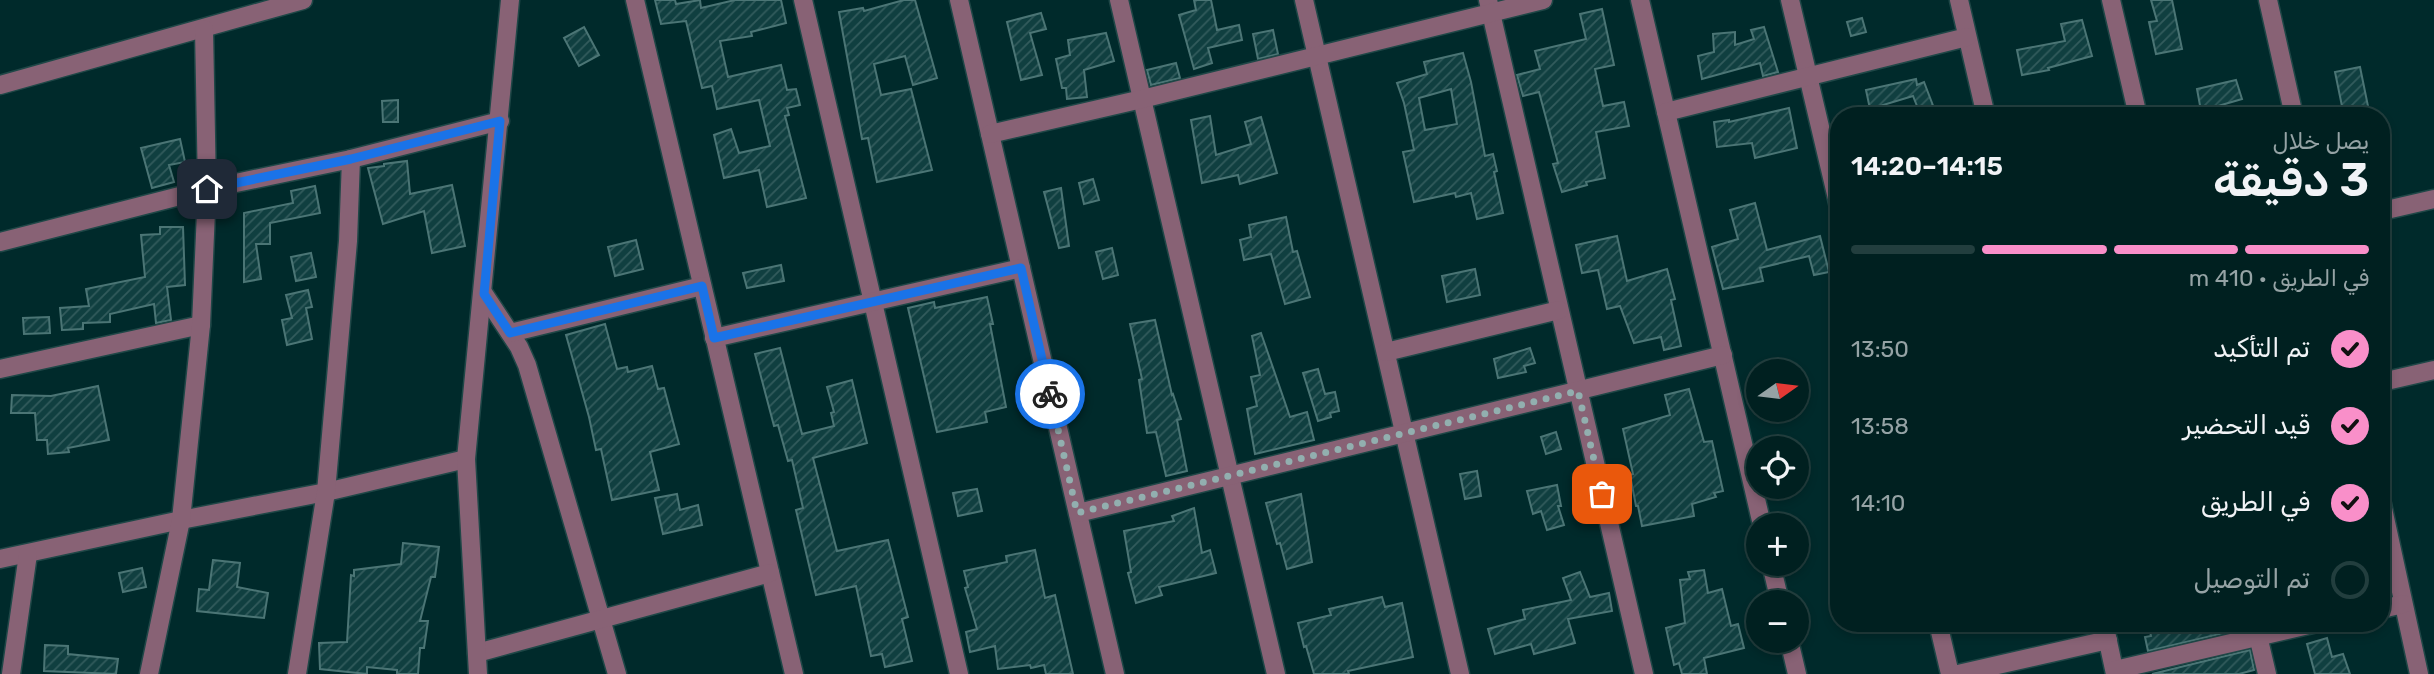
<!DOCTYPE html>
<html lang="ar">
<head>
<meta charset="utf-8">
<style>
  body { margin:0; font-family:Rubik,"Noto Naskh Arabic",sans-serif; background:#0e2d2d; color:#f1f3f6; direction:rtl; height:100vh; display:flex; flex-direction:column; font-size:26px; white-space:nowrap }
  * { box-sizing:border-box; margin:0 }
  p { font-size:23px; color:#95a3a5 }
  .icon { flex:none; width:38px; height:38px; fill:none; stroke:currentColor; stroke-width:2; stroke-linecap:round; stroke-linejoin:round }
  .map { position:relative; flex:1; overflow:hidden; direction:ltr }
  .side { position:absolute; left:1830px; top:107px; width:560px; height:525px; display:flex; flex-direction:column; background:#002020; border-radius:28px; box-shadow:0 4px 10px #0003,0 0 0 2px #223e3e; direction:rtl }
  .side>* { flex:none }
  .needle { width:46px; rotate:76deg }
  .tools { position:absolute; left:1746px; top:359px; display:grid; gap:14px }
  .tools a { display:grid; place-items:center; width:63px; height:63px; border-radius:50%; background:#002020; box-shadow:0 4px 10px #0003,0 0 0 2px #223e3e; font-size:35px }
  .pin { position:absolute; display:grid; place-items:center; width:60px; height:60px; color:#fff; margin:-30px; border-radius:14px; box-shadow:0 4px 10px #0006 }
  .courier { position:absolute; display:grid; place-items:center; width:70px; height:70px; margin:-35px; border:5px solid #1a73e8; border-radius:50%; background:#fff; color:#222; box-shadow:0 2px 9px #0007 }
  .headline em { font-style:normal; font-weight:600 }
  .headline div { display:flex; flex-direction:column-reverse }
  .headline { display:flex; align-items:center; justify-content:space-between; height:119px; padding:0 21px }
  h1 { font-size:46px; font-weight:600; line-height:52px }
  .bar { display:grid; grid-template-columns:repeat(4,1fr); gap:10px 7px; align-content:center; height:84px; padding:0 21px }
  .bar i { height:9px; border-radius:5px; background:#223e3e }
  .bar .selected { background:#f98fc9 }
  .bar p { grid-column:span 4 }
  ol { padding:0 21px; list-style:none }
  li { display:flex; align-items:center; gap:21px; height:77px }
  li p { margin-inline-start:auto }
  li .icon { padding:7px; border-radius:50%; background:#f98fc9; color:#111; stroke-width:4 }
  li:last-child { color:#95a3a5 }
  li i { width:38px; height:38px; border:4px solid #223e3e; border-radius:50% }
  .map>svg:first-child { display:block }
  .building { fill:url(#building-hatch); stroke:#4b7575; stroke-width:2; fill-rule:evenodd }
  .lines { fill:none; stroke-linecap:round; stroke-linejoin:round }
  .minor-casing { stroke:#1f4747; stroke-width:21 }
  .minor { stroke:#886275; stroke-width:18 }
  .done { stroke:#92afaf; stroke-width:7; stroke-dasharray:0 12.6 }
  .route { stroke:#1a73e8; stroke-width:9 }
</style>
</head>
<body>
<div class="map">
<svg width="2434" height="674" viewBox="0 0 2434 674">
  <defs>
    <pattern id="building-hatch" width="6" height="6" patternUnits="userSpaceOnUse" patternTransform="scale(1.75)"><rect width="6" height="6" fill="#103f40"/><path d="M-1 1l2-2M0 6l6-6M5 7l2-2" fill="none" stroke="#325b5c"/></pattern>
  </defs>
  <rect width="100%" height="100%" fill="#002a2b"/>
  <!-- building -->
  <g class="building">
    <path d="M655,0h20l1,4 24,-4 1,8 34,-8h46l5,23 -35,9 1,4 -32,5 8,36 53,-12 6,25 9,-1 4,16 -13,3 2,7 -4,1 21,82 -39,9 -8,-37 -35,8 -10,-43 17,-6 8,24 31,-7 -11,-46 -42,9 -5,-23 -10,2 -16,-67 -25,3z"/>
    <path d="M904,0h11l22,78 -24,7 -8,-29 -31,8 7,31 30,-6 21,81 -55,12 -9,-44 -6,1 -23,-127 24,-4 1,3z"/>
    <path d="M1194,0h17l6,30 22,-5 3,15 -34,8 4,15 -18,6 -15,-54 17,-5z"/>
    <path d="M2151,0h21l10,49 -26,5 -7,-32 8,-1z"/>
    <path d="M1602,9l12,56 -19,4 8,37 21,-4 5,24 -33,6 9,46 -19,4 1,3 -25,7 -9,-28 5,-1 -19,-71 -16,4 -6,-21 23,-6 -5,-18 51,-12 -6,-25z"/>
    <path d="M1041,13l5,16 -16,4 12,42 -21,5 -14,-58z"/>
    <path d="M1862,18l4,14 -15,4 -4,-14z"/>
    <path d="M2082,20l10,36 -44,12 1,2 -27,5 -5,-25 48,-9 -4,-17z"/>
    <path d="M584,27l15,28 -20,11 -15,-28z"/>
    <path d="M1764,27l14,45 -15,4 -3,-13 -58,16 -4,-23 16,-4 -1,-18 22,-2v13l19,-6 -3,-9z"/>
    <path d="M1273,30l5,24 -20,5 -5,-25z"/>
    <path d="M1106,33l8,28 -30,9 3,27 -20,2 -1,-11h-4l-6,-29 14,-4 -2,-15z"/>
    <path d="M1463,53l8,29 14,74 8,-2 4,17 -3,1 9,41 -26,6 -6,-26 -15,4 -1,-4 -41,9 -11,-50 11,-2 -10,-47 -7,-20 30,-9 -3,-12zM1451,89l6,35 -32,6 -6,-32z"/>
    <path d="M1176,63l4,15 -29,7 -4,-15z"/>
    <path d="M2360,67l10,49h-26l-9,-44z"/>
    <path d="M1916,79l1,6 7,-3 13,34h-16l-8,-20 -43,13 -4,-19z"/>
    <path d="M2236,80l6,19 -41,12 -4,-22z"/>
    <path d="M398,100v22h-15l-1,-21z"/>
    <path d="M1789,108l8,40 -42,10 -3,-15 -35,4 -3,-25 15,-2v2z"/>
    <path d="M1210,116l6,39 35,-11 -6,-22 16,-5 16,56 -37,11 -2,-9 -36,8 -11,-63z"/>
    <path d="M180,139l5,23 -16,3 5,17 -22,6 -11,-40z"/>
    <path d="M407,161l3,33 42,-9 13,61 -33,7 -8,-42 -41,13 -15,-56 16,-2v-2z"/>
    <path d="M1093,179l6,21 -15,4 -5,-21z"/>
    <path d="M315,186l5,27 -50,10v21h-14l5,35 -17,3v-69l49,-10 -2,-12z"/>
    <path d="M1061,188l8,58 -10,2 -15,-56z"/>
    <path d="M1755,203l12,47 53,-14 9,36 -15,3 -5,-19 -49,12 3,13 -40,8 -11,-42 26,-8 -8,-29z"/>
    <path d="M1286,217l7,35 4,-1 13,46 -25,7 -14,-50 -27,6 -4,-20 11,-3 -2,-12z"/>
    <path d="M160,227h23l2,58 -18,2 4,33 -15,3 -2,-19 -44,10v8l-27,1v6l-21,1 -2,-22 29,-2 -3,-17 59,-12 -4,-42 19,-1z"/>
    <path d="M1617,236l10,45 40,-12 8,30 -4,1 10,46 -17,4 -3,-13 -27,6 -14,-37 -13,3 -9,-39 -16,3 -6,-28z"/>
    <path d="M636,240l7,29 -28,7 -7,-29z"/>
    <path d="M1112,248l6,27 -15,4 -7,-27z"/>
    <path d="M311,253l5,24 -20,4 -5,-24z"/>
    <path d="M781,265l3,16 -37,7 -4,-15z"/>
    <path d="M1475,269l5,26 -33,7 -5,-26z"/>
    <path d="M308,290l4,17 -6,1 6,31 -25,6 -5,-25 10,-2 -6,-23z"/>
    <path d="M987,297l6,27h-3l16,83 -21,5 2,10 -50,10 -29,-124 26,-6 1,6z"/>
    <path d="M49,317l1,16 -26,1 -1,-16z"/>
    <path d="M1155,320l17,75 1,-1 8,25 -4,1 10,51 -21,5 -10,-44 -9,1 -8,-53 3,-1 -12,-55z"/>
    <path d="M605,324l12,45 10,-2 1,5 24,-6 6,23 6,-1 15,56 -29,8 9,38 -47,10 -11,-51 -5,1 -7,-33 -23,-82z"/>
    <path d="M1261,333l29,84 17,-5 7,28 -59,14 -8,-45 10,-3 -6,-29 9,-2 -8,-39z"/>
    <path d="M780,348l22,86 32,-8 -3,-13 3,-1 -7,-25 25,-7 15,63 -54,15 24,93 51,-11 20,77 -6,2 10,42 -27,6 -3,-13 -11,2 -15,-70 -40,9 -20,-85 7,-2 -11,-48 -4,1 -10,-36 -4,1 -19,-72z"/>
    <path d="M1530,348l5,15 -11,3 2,6 -28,6 -4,-19z"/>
    <path d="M1318,369l7,25 10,-2 4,19 -9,2 1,4 -13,4 -15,-48z"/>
    <path d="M98,386l11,54 -41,8 1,4 -21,2 -1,-14h-10l-2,-27h-24l1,-18 39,1z"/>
    <path d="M1689,389l15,53 8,-1 11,50 -9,2 2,4 -24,7 2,12 -52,10 -4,-20h-2l-6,-31 3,-1 -10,-45 47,-14 -5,-20z"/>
    <path d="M1556,432l5,17 -15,5 -5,-17z"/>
    <path d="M1477,471l4,25 -16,3 -5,-25z"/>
    <path d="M1557,485l4,21h-3l6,19 -17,5 -6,-19 -8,3 -6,-23z"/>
    <path d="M977,489l5,22 -24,5 -5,-23z"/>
    <path d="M677,494l3,16 18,-5 4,20 -39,9 -8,-36z"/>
    <path d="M1301,494l11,68 -25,7 -7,-26 -3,1 -11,-41z"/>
    <path d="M1194,508l8,45 8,-3 6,23 -57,14 3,8 -26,8 -8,-30 3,-1 -7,-41 50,-10 -2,-5z"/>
    <path d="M403,543l36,4 -4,30h-4l-11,44h8l-4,27h-4l-2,26h-21v-4l-30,-3v7l-47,-5 -1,-26 28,-1 4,-67 3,1v-6l47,-6z"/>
    <path d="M1035,550l10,48 10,-3 18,79h-27l-2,-9 -13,3 -1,-3 -32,4 -3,-23 -25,6 -4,-20 11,-3 -12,-41 3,-1 -4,-16 43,-9 -1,-6z"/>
    <path d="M213,560l27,3 -3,24 31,6 -4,25 -67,-7 2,-22 10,1z"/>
    <path d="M142,568l4,19 -23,5 -4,-19z"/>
    <path d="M1704,570l4,23 14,-4 9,37 7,-2 6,24 -40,10 3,16h-25l-3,-11 -5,2 -8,-37 19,-5 -5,-43 10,-1 -2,-7z"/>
    <path d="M1580,572l10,25 19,-4 3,18 -44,8 7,24 -41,11 -3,-10 -36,10 -7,-25 37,-10 -2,-9 48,-10 -8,-22z"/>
    <path d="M1382,597l3,10 17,-4 11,54 -65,14 1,3h-35l-8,-28 -2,1 -6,-24 33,-8 -2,-6z"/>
    <path d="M2148,623h96l1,5 -97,23 -3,-14 6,-1z"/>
    <path d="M2327,638l5,19 11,-3 7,20h-35l-8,-30z"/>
    <path d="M45,645l23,1v8l50,5 -2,15 -72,-3z"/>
    <path d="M2250,650l4,20 -15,4h-87z"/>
  </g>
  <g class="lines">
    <defs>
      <g id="minor">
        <path d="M635,0l159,674"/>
        <path d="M803,0l156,674"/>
        <path d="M959,0l156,674"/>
        <path d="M1119,0l157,674"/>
        <path d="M1304,0l156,674"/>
        <path d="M1488,0l156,674"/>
        <path d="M1640,0l122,525"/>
        <path d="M1790,0l49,207"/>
        <path d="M1959,0l27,116"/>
        <path d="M2111,0l27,116"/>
        <path d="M2268,0l26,116"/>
        <path d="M0,85l303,-85"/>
        <path d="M1666,112l301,-75"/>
        <path d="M990,134l152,-35 401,-99"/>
        <path d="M2382,211l52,-12"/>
        <path d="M0,242l207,-53 144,-30 149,-38"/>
        <path d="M484,294l35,53 8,18 90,309"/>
        <path d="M510,333l192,-47"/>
        <path d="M714,338l307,-70"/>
        <path d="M1386,352l173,-42"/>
        <path d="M0,369l201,-44"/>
        <path d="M2382,382l52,-12"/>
        <path d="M2382,504l37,170"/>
        <path d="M1078,513l645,-158"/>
        <path d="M0,559l181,-39 145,-28 140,-33"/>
        <path d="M1771,564l9,38"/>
        <path d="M2382,609l21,-5"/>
        <path d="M1938,623l12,51"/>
        <path d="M2104,623l11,51"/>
        <path d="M2255,623l12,51"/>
        <path d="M1789,640l8,34"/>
        <path d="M477,653l293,-80"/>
        <path d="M2115,670l202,-47"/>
        <path d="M11,674l17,-120"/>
        <path d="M149,674l32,-154 20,-195 6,-136 -3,-160"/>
        <path d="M297,674l29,-182 22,-251 3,-82"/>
        <path d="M478,674l-12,-215 44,-459"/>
        <path d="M1958,674l150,-34"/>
      </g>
    </defs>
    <!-- minor casing -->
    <use href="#minor" class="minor-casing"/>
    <!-- minor -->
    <use href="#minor" class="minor"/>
  </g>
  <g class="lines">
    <!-- done -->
    <path class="done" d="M1050,394l27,119 501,-122 24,103"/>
    <!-- route -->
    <path class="route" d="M207,189l144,-30 149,-38 -16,173 26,39 192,-47 12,52 307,-70 29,126"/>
  </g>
</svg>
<div class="tools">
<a><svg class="needle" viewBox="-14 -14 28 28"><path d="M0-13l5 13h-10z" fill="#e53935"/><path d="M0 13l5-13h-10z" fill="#95a3a5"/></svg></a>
<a><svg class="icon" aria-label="locate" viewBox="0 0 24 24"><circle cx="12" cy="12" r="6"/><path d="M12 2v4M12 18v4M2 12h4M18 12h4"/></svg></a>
<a>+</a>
<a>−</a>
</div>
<div class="pin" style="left:1602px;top:494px;background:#ea580c"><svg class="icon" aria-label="bag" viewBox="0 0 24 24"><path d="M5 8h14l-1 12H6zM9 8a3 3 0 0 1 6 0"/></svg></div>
<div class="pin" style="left:207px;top:189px;background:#1f2937"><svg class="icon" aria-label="home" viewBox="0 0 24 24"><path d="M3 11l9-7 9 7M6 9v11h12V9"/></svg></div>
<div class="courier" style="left:1050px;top:394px"><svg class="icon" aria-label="bike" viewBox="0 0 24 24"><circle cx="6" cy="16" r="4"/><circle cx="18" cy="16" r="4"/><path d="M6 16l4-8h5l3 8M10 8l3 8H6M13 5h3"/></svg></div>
<section class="side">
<div class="headline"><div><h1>3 دقيقة</h1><p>يصل خلال</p></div><em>14:15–14:20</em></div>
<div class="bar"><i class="selected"></i><i class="selected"></i><i class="selected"></i><i></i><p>في الطريق · 410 m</p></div>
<ol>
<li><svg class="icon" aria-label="check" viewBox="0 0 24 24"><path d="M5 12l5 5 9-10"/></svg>تم التأكيد<p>13:50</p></li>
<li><svg class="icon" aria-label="check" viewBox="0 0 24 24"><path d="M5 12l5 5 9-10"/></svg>قيد التحضير<p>13:58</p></li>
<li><svg class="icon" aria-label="check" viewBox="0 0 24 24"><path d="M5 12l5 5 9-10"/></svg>في الطريق<p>14:10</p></li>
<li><i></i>تم التوصيل</li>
</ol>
</section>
</div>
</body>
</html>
